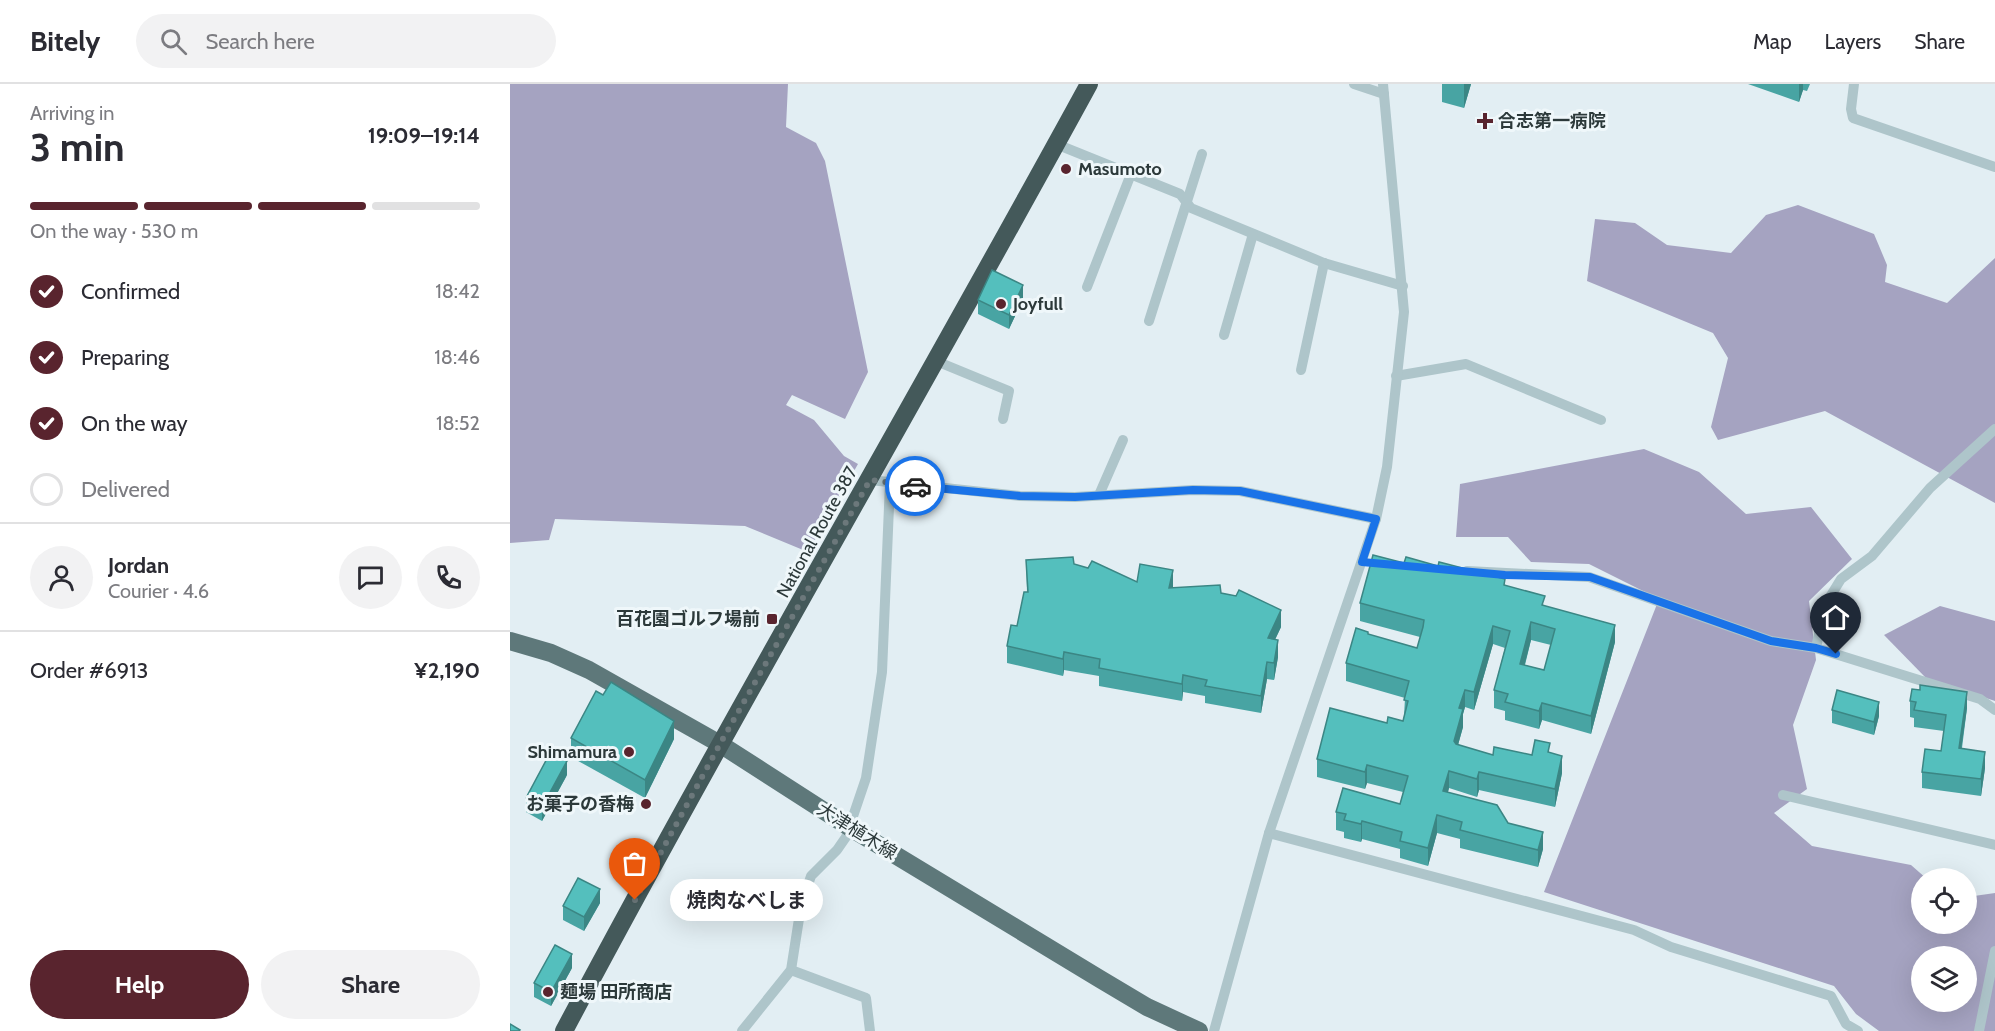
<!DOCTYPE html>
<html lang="en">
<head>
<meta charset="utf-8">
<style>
  body { margin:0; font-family:Cabin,"Noto Sans JP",sans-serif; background:#f2f2f3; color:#2b2b33; height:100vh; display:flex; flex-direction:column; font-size:22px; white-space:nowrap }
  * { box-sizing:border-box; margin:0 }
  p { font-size:20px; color:#7c7c81 }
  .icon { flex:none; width:33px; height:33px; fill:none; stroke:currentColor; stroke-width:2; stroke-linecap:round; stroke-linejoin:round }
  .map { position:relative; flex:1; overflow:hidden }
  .panel { display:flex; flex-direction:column; background:#fff; width:510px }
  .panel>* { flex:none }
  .fabs { position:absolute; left:1401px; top:784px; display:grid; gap:12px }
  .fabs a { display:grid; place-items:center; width:66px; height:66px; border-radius:50%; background:#fff; box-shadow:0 6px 24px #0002; font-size:30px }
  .pin { position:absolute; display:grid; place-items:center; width:51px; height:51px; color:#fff; margin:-62px -26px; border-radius:50% 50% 50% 0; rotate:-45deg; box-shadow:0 0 6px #0007 }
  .pin .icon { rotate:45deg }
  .courier { position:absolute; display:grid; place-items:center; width:60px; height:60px; margin:-30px; border:4px solid #1a73e8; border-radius:50%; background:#fff; color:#222; box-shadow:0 2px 8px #0007 }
  .bubble { position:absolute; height:42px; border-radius:21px; background:#fff; box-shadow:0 6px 24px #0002; font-size:20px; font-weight:700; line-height:42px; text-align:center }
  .summary em { font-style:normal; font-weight:700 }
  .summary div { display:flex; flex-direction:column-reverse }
  .summary { display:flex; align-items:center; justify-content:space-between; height:102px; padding:0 30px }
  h1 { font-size:39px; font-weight:700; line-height:45px }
  .bar { display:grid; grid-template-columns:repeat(4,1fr); gap:9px 6px; align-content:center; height:72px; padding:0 30px }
  .bar i { height:8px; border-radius:4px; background:#e1e1e2 }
  .bar .selected { background:#59242e }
  .bar p { grid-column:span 4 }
  .line { display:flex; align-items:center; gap:15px; padding:0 30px; border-top:2px solid #e1e1e2 }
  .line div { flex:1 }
  .round { display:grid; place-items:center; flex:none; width:63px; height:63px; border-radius:32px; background:#f2f2f3 }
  ol { padding:0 30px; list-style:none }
  li { display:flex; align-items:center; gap:18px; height:66px }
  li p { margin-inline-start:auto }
  li .icon { padding:6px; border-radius:50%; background:#59242e; color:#fff; stroke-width:4 }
  li:last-child { color:#7c7c81 }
  li i { width:33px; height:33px; border:3px solid #e1e1e2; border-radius:50% }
  .button { display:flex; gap:12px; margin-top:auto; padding:12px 30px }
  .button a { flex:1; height:69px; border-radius:36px; background:#59242e; color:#fff; font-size:24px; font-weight:700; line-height:69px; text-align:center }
  .button a+a { background:#f2f2f3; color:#2b2b33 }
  header { display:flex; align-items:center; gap:36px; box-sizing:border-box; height:84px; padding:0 30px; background:#fff; border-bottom:2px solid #e1e1e2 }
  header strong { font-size:28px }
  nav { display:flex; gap:33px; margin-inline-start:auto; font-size:21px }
  .search { width:420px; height:54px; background:#f2f2f3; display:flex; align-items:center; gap:15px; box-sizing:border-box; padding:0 21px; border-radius:33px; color:#7c7c81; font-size:22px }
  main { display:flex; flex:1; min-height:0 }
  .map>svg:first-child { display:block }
  .green { fill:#a5a3c1; fill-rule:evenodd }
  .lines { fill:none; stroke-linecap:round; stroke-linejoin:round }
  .street { stroke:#aec5ca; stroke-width:10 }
  .primary { stroke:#5e787a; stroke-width:18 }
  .highway { stroke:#44595a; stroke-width:18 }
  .wall { fill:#48a4a3; fill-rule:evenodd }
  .shaded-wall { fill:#3b8684 }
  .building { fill:#54bfbd; stroke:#3b8684; stroke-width:1.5; fill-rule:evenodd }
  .done { stroke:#6c787b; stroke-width:6; stroke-dasharray:0 10.8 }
  .route { stroke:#1a73e8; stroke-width:8 }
  .poi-dot { fill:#59242e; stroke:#eff7fa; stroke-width:2 }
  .labels { text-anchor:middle; stroke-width:6; stroke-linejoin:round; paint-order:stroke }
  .poi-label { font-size:18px; font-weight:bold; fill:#2c393a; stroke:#eff7fa; text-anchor:start }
  .street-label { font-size:18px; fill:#2c393a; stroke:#eff7fa }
</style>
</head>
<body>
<header>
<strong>Bitely</strong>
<div class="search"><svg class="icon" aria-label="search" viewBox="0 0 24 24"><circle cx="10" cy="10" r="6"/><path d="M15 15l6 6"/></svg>Search here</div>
<nav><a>Map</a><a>Layers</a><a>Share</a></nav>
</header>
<main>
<section class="panel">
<div class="summary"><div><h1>3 min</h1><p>Arriving in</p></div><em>19:09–19:14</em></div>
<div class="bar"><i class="selected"></i><i class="selected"></i><i class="selected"></i><i></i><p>On the way · 530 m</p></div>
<ol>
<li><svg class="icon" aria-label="check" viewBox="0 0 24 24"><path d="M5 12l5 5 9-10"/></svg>Confirmed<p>18:42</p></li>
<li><svg class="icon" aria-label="check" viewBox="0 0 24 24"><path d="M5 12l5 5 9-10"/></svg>Preparing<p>18:46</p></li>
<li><svg class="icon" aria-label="check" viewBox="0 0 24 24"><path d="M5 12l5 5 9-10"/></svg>On the way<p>18:52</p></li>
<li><i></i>Delivered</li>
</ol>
<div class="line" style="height:108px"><a class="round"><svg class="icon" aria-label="person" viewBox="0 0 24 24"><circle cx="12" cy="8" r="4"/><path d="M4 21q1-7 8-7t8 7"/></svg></a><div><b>Jordan</b><p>Courier · 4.6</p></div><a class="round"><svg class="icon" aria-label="chat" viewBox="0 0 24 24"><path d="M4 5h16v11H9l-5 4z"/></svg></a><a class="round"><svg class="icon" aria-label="phone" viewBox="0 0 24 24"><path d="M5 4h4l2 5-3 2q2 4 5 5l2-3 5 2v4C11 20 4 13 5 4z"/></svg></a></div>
<div class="line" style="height:78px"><div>Order #6913</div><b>¥2,190</b></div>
<div class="button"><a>Help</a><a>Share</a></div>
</section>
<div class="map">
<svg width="1485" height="947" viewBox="0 0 1485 947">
  <rect width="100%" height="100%" fill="#e2eef3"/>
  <!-- green -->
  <g class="green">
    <path d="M0,0h278l-2,43 30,16 9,18 43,211 -23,47 -53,-24 -6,10 28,15 30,36 14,8 -50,88 -63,-26 -190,-7 -6,21 -39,3z"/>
    <path d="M1288,121l76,29 13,31 -2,17 62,21 48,-45v245l-170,-92 -107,29 -7,-13 17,-69 -15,-25 -126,-52 8,-62 40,4 32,22 64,8 35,-38z"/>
    <path d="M1134,365l55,23 47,42 65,-7 41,52 -43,42 7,59 -23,65 14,64 -33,24 38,33 99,19 16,14h-5v45h44l1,-27 28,-4v138h-116l-23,-17 -22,-28 -290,-94 115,-293 -70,-35 -58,-2 -23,-25h-52l4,-53zM1412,873h44v45h-44z"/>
    <path d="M1430,522l55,15v80l-69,-23 -42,-43z"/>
  </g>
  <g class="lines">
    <!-- street -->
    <g class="street">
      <path d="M844,0l30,10"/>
      <path d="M1344,0l-3,25 2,9 142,49"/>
      <path d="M546,60l124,50 11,14 133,55 79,23"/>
      <path d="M577,203l44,-113"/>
      <path d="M639,237l53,-167"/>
      <path d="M714,251l29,-101"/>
      <path d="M426,277l73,30 -6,28"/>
      <path d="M791,286l23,-107"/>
      <path d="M886,292l70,-12 135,56"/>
      <path d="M360,396l150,16 55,1 118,-7 47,1 136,28"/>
      <path d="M589,411l24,-55"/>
      <path d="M957,487l122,6 182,64 45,7 164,51 15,11"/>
      <path d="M1306,564l9,-43 16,-26 31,-23 58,-68 65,-59"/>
      <path d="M1273,711l212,50"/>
      <path d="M759,749l365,97 37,17 160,49 15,28 12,7"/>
      <path d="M281,886l75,28 4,33"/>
      <path d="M232,947l49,-61 10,-64 10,-30 26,-26 9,-13 20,-59 16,-106 8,-189"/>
      <path d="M704,947l55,-198 107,-314 11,-52 17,-155 -21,-228"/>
      <path d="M1469,947l16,-80"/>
    </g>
    <!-- primary -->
    <path class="primary" d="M0,557l41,12 38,17 131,74 129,83 251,152 47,28 52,24"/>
    <!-- highway -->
    <path class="highway" d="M54,947c169,-318 352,-630 525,-947"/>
  </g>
  <!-- wall -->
  <g class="wall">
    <path d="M932,0h29l-7,24 -22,-6z"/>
    <path d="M1238,0h62l-3,7 -4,-1 -4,12z"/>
    <path d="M513,215l-14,30 -31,-15v-14z"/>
    <path d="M516,476l48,4 63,18 35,6 49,5 60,34 -6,12 3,18 -4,23 -7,-1 -6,34 -56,-10v-7l-22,-4 -1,9 -83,-15v-10l-35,-6 -1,6 -56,-13v-17l10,-20 10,-34z"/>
    <path d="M894,479l101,22 110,57 -24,92 -49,-14 -3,9 -34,-9v-9l-11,-3v-18l11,-42 -12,-4 -19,66 -9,-3 -2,7v13l-5,18 35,10h39l18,-2 12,20 -7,34 -76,-17 -2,7 -28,-9 -1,4 60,31 35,26 -5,18 -78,-19v-9l-23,-6 -9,33 -28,-8v-9l-38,-10 -1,3 -17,-4v-6l-8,-2v-18l64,-8 3,-12 -36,-9 -2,6 -48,-12v-18l70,-36 16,-2 1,-5 1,-18 -59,-17v-18l22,-28 49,13 3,-11 -60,-16v-18zM1021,556l20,5 -7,25 -19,-5z"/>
    <path d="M1400,617l57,7 -5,40 23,20 -4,28 -59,-8v-16l19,-21 3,-20 -30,-4v-9l-4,-1z"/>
    <path d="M1322,626l47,6 -5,19 -42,-12z"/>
    <path d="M61,654l103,1 -29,59 -74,-41z"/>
    <path d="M57,691l-25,46 -16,-9v-14z"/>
    <path d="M90,819l-16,28 -21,-11v-14z"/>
    <path d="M62,884l-21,38 -17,-9v-14z"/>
  </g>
  <!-- shaded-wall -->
  <g class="shaded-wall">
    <path d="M954,0h7l-7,24z"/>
    <path d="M1289,0h4v6l-4,12z"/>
    <path d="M513,201v14l-14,30v-14z"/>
    <path d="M663,486v18l-4,18v-18z"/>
    <path d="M771,526v17l-13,28v-17z"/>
    <path d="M1021,538v18l-11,42v-18z"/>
    <path d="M1105,541v17l-24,92v-18z"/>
    <path d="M983,542v18l-19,66v-18z"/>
    <path d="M768,556v17l-4,23v-17z"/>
    <path d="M554,568v18l-1,6v-17z"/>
    <path d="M757,578v17l-6,34v-17z"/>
    <path d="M673,591v17l-1,9v-17z"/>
    <path d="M955,606v17l-2,7v13l-9,32v-18l5,-33z"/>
    <path d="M1457,608v16l-8,56v-16z"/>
    <path d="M1369,618v14l-5,19v-13z"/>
    <path d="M1032,619v17l-3,9v-18z"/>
    <path d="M164,637v18l-29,59v-18z"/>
    <path d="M1475,668v16l-4,28v-17z"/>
    <path d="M1052,672v17l-7,34v-18z"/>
    <path d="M57,677v14l-25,46v-14z"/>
    <path d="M857,681v18l-2,6v-17z"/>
    <path d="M939,687v17l-6,21v-18z"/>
    <path d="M969,688v18l-2,7v-18z"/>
    <path d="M927,731v18l-9,33v-18z"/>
    <path d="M852,737v18l-1,3v-18z"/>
    <path d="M1033,748v17l-5,18v-17z"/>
    <path d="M90,805v14l-16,28v-14z"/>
    <path d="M62,870v14l-21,38v-14z"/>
  </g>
  <!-- building -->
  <g class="building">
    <path d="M482,186l31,15 -14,30 -31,-15z"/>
    <path d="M863,471l31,8 2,-6 32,9 1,-4 66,17 -1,6 41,11 -3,9 73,20 -24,91 -49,-13 -3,8 -34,-9 3,-8 -14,-4 16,-59 -17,-5 -19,66 -9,-2 -6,18 4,1 -9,32 2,3 37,11 1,-8 38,8 3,-15 15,3 -2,9 14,4 -7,33 -76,-17 -2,7 -28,-8 -6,20 54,14 11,18 35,9 -5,18 -78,-20 2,-8 -25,-7 -9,33 -28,-7 2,-9 -40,-11 -1,3 -17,-4 2,-6 -10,-2 7,-24 57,16 8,-28 -41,-11 -2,7 -48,-13 13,-51 57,15 1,-6 15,4 5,-20 -4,-1 5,-19 -63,-18 10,-35 12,4v2l49,14 6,-21 1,-7 -64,-17zM1021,538l24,7 -11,41 -24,-6z"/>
    <path d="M563,473l1,7 14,4 4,-7 45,21 3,-18 33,6 -4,18 51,-3 1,8 15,3 3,-6 42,20 -13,28 10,2 -4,23 -7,-1 -6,34 -56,-10 2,-6 -24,-5 -1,9 -83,-16 1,-9 -36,-7 -1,7 -56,-13 4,-21 6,1 7,-34h4l-2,-32z"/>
    <path d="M101,598l63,39 -29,59 -74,-42 25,-47 7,4z"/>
    <path d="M1410,601l47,7 -8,56 26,4 -4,27 -59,-7 3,-23 16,2 5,-36 -32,-5 2,-8 -6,-1 2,-12 8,1z"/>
    <path d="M1327,606l42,12 -5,20 -42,-12z"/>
    <path d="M40,669l17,8 -25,46 -16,-9z"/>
    <path d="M68,794l22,11 -16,28 -21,-11z"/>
    <path d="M45,861l17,9 -21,38 -17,-9z"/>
    <path d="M0,940l10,6 -1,1h-9z"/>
  </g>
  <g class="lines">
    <!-- done -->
    <path class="done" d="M125,816l85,-156 150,-264 45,6"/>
    <!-- route -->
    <path class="route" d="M405,402l105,10 55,1 118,-7 47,1 136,28 -14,43 143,13 85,2 181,64 45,7 20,6"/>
  </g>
  <!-- markers -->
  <g class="poi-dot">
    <path d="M972 28h6v6h6v6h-6v6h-6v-6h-6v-6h6z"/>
    <circle cx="556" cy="85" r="6"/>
    <circle cx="491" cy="220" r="6"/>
    <rect x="256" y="529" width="12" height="12" rx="3"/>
    <circle cx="119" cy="668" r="6"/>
    <circle cx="136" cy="720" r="6"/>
    <circle cx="38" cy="908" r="6"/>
  </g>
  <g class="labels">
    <!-- poi labels -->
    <g class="poi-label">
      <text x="988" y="43">合志第一病院</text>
      <text x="568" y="91">Masumoto</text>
      <text x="503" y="226">Joyfull</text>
      <text x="250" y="541" text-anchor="end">百花園ゴルフ場前</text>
      <text x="107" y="674" text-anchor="end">Shimamura</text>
      <text x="124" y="726" text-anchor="end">お菓子の香梅</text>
      <text x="50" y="914">麺場 田所商店</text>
    </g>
    <!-- street labels -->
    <g class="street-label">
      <text transform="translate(307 448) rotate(-61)" y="6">National Route 387</text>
      <text transform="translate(347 747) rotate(32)" y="6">大津植木線</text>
    </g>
  </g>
</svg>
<div class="fabs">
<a><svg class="icon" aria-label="locate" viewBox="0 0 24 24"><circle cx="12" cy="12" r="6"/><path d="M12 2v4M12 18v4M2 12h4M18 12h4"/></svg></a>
<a><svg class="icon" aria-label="layers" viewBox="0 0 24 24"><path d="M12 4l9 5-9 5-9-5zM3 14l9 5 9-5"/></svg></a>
</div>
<div class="pin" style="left:125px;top:816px;background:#ea580c"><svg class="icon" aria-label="bag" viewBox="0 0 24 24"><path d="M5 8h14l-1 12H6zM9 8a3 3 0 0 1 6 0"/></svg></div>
<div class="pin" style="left:1326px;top:570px;background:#1f2937"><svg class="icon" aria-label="home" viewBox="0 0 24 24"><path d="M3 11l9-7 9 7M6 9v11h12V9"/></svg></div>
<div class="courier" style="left:405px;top:402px"><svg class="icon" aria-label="car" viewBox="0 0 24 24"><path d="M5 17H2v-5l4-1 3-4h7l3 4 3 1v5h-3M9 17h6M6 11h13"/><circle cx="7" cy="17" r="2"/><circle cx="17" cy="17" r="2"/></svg></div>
<div class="bubble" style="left:160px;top:795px;width:153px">焼肉なべしま</div>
</div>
</main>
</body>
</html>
